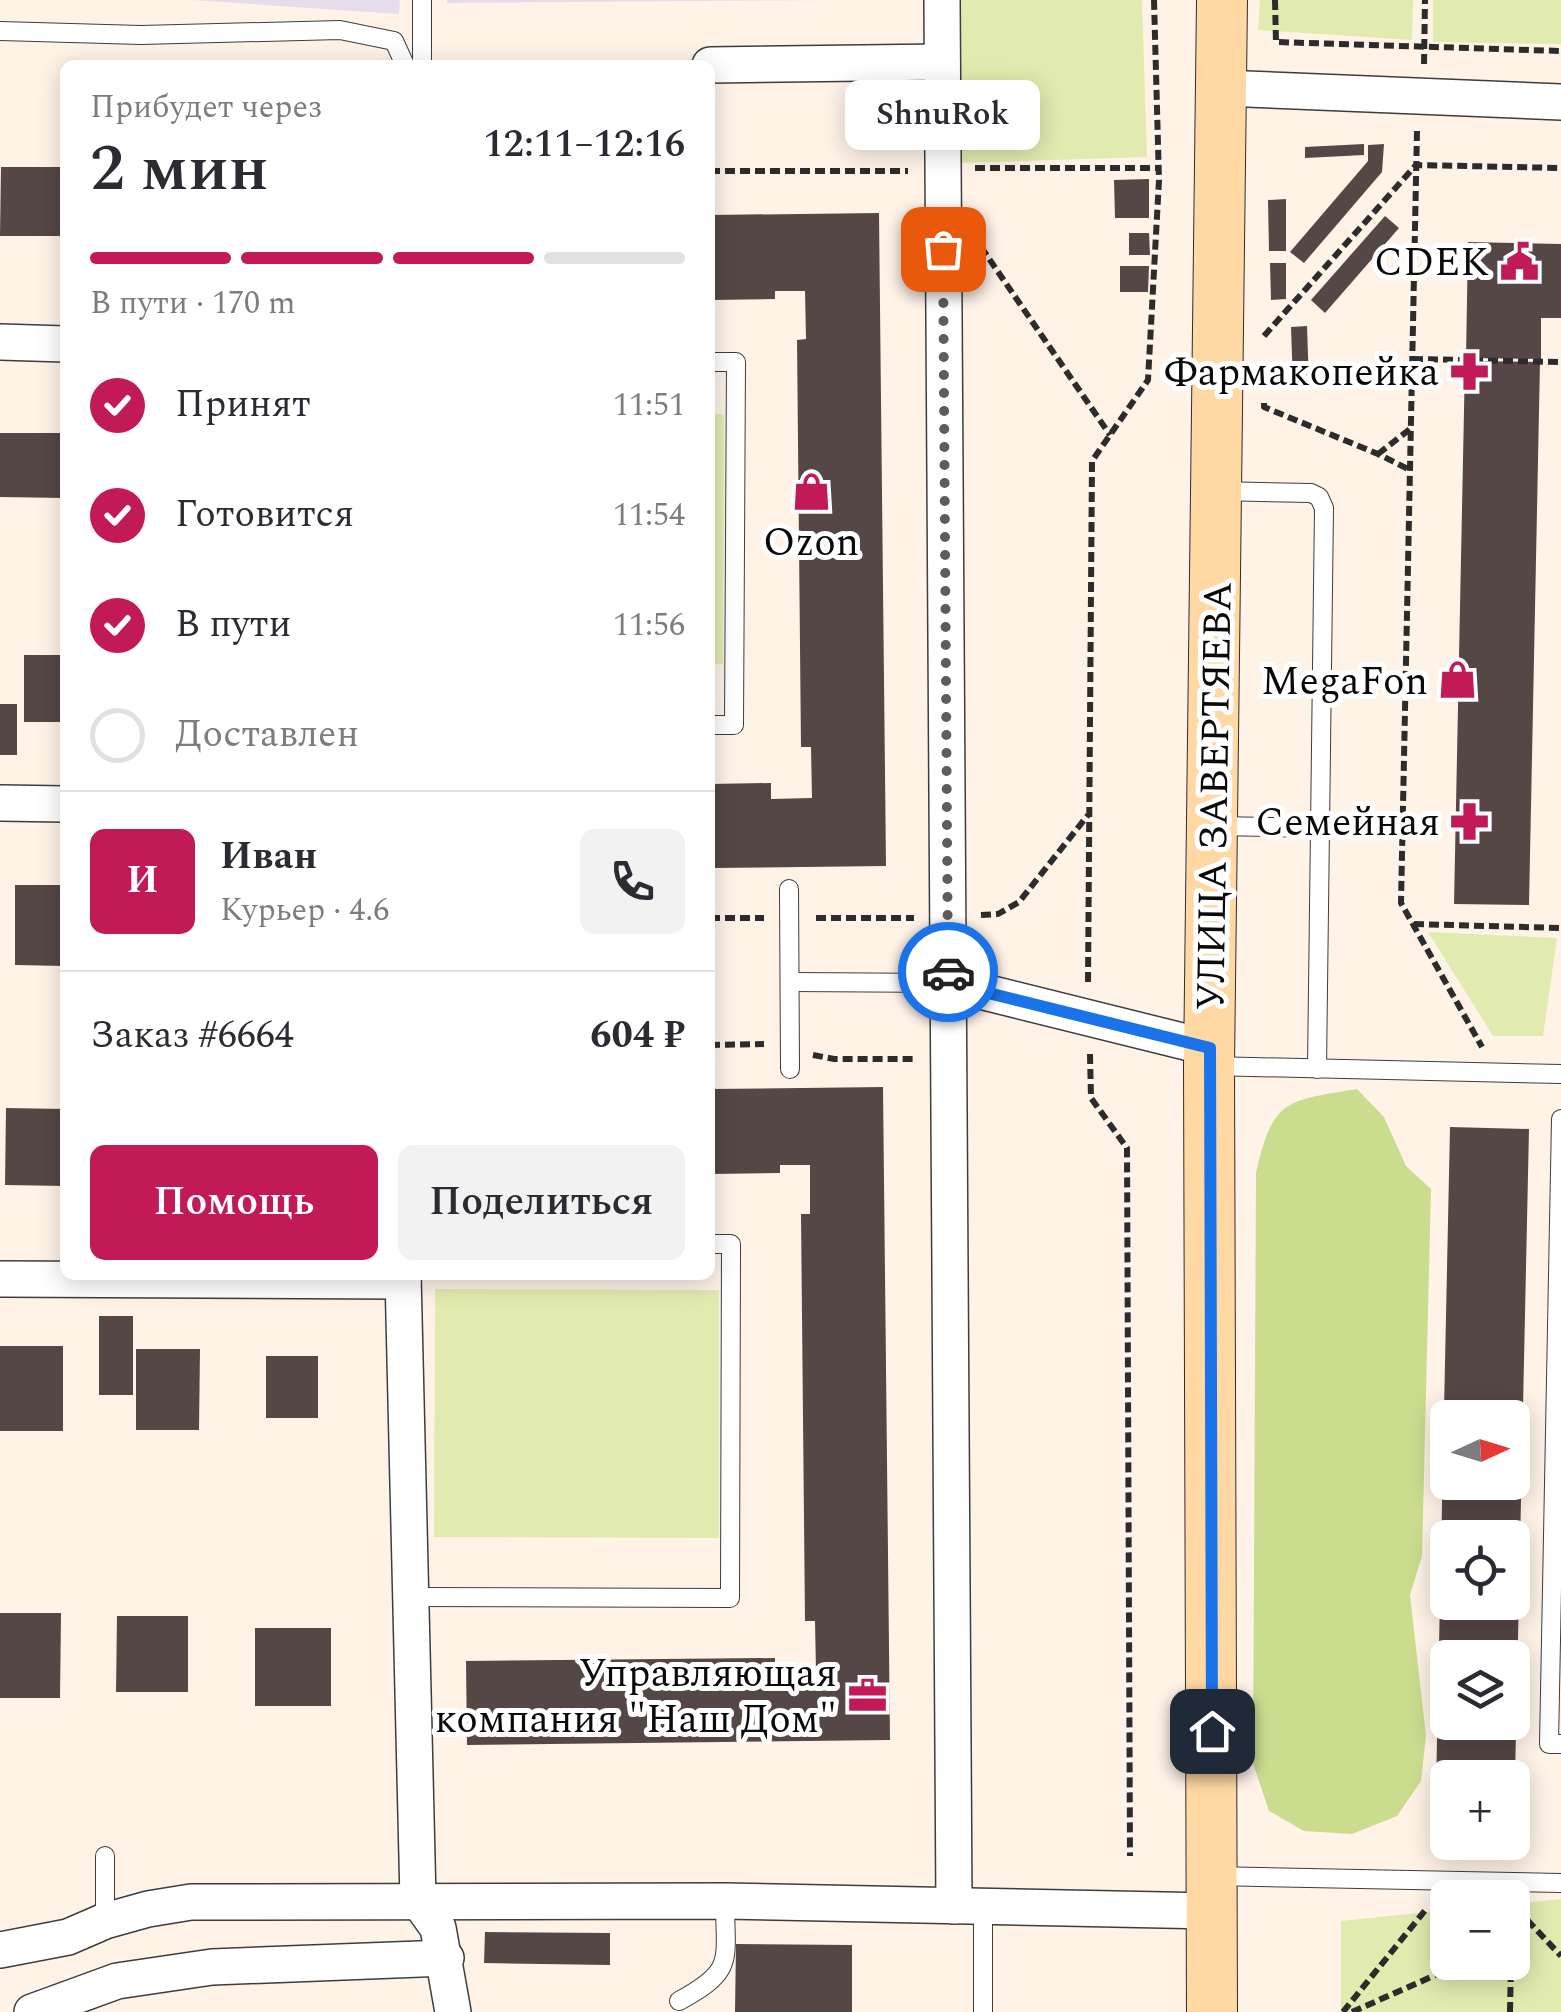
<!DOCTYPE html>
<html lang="ru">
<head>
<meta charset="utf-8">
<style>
  body { margin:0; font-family:Spectral,serif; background:#f2f2f3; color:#2b2b33; height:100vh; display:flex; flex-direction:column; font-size:38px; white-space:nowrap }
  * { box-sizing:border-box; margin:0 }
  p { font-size:32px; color:#7c7c81 }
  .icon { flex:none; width:55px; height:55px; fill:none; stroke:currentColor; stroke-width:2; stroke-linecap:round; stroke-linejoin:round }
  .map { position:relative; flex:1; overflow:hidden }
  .details { position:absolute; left:60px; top:60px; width:655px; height:1220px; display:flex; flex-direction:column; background:#fff; border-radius:15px; box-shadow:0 5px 25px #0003 }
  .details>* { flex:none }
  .needle { width:65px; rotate:86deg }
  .fabs { position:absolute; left:1430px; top:1400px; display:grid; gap:20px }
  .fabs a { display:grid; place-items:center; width:100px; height:100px; border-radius:15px; background:#fff; box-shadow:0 5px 25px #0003; font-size:50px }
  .pin { position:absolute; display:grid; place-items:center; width:85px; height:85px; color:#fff; margin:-42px; border-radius:20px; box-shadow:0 5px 15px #0006 }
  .courier { position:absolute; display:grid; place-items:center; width:100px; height:100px; margin:-50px; border:8px solid #1a73e8; border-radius:50%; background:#fff; color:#222; box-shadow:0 2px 12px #0007 }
  .bubble { position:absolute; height:70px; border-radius:15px; background:#fff; box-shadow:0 5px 25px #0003; font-size:32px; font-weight:600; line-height:70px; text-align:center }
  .headline em { font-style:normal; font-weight:600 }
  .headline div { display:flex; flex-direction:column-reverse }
  .headline { display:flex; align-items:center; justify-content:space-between; height:170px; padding:0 30px }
  h1 { font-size:65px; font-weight:600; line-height:75px }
  .bar { display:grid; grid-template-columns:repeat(4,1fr); gap:15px 10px; align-content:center; height:120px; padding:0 30px }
  .bar i { height:12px; border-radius:8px; background:#e1e1e2 }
  .bar .active { background:#c21a57 }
  .bar p { grid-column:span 4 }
  .line { display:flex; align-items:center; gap:25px; padding:0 30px; border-top:2px solid #e1e1e2 }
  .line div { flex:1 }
  .round { display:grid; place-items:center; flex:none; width:105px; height:105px; border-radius:15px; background:#f2f2f3 }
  ol { padding:0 30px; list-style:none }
  li { display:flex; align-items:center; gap:30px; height:110px }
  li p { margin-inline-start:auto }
  li .icon { padding:10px; border-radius:50%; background:#c21a57; color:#fff; stroke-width:4 }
  li:last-child { color:#7c7c81 }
  li i { width:55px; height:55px; border:5px solid #e1e1e2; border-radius:50% }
  .primary-button { display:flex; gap:20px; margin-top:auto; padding:20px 30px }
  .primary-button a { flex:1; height:115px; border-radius:15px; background:#c21a57; color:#fff; font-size:40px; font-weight:600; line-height:115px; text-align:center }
  .primary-button a+a { background:#f2f2f3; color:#2b2b33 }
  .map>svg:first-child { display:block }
  .industrial { fill:#e5ddeb }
  .green { fill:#e1ebaf }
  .forest { fill:#cadd8e }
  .building { fill:#544746; fill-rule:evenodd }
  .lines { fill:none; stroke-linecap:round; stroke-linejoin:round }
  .lane-casing { stroke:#3d3d3d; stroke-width:20 }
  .street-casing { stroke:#3d3d3d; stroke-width:38 }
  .secondary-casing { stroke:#2c2c2c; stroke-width:52 }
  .path { stroke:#2c2c2c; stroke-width:6; stroke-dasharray:10 5; stroke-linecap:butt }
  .lane { stroke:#fff; stroke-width:18 }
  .street { stroke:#fff; stroke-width:35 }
  .secondary { stroke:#ffd8a3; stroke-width:50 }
  .done { stroke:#605c58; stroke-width:10; stroke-dasharray:0 18 }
  .route { stroke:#1a73e8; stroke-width:12 }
  .labels { text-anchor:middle; stroke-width:10; stroke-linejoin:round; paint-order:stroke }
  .poi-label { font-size:40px; fill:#0a0a0a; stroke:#fff; text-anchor:end }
  .street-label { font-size:40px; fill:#0a0a0a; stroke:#fff }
</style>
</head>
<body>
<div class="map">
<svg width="1561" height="2012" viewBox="0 0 1561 2012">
  <rect width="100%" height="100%" fill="#fff3e8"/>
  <!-- industrial -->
  <g class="industrial">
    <path d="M192,0h208l-1,14z"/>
    <path d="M447,0h396l-396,3z"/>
  </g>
  <!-- green -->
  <g class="green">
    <path d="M957,0h185l5,157 -185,6z"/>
    <path d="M1260,0h153l-1,40 -154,-10z"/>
    <path d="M1433,0h128v44l-128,-2z"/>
    <path d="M710,414h14l-1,250h-13z"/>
    <path d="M1428,932l129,6 -14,98h-50z"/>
    <path d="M435,1289l284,1v248l-285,-1z"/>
    <path d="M1561,1899v113h-220v-91l106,-11 1,52h64l1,-58z"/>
  </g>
  <!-- forest -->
  <path class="forest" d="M1357,1089l27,28 22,49 25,23 -9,367 -12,39 16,141 -5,45 -24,35 -45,18 -48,-3 -35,-20 -16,-48 3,-590c17,-75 30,-72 101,-84z"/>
  <!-- building -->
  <g class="building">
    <path d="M1364,144v11l-59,3v-11z"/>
    <path d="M1384,144l-2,28 -78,91 -14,-11 78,-91v-16z"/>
    <path d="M1,167h64v69h-65z"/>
    <path d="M1149,179v39h-34l-1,-38z"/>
    <path d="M1286,199v52h-17l-1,-51z"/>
    <path d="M879,213l7,653 -176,2v-84l61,-1v16l41,-1 -1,-51h-10l-4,-407 9,-1 -1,-48h-30v8l-65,1v-85z"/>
    <path d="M1385,216l14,12 -74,85 -14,-13z"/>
    <path d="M1129,233h20l1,22h-21z"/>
    <path d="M1468,242l93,2v74h-20v41l-75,-1z"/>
    <path d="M1270,263h16v36l-15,1z"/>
    <path d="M1120,266h29l-1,26h-28z"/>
    <path d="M1307,326l2,58 -16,1 -2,-58z"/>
    <path d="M1465,361l75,1 -11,543 -75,-1z"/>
    <path d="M0,433h65v65l-65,-1z"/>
    <rect x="24" y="655" width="41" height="67"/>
    <rect x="0" y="704" width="17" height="51"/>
    <path d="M15,885h50v81l-50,-1z"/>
    <path d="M883,1087l7,653 -423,5 -1,-84 309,-3v15l41,-1 -1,-51h-10l-4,-407h9v-49h-30v8l-70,1v-85z"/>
    <path d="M6,1108l59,1v77l-60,-1z"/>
    <path d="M1450,1127l79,2 -14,649h-67v10h-12zM1448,1418h64v64h-64zM1448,1538h64v64h-64zM1448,1658h64v64h-64z"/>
    <rect x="99" y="1316" width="34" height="79"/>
    <rect x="0" y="1346" width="63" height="85"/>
    <path d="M136,1349h64l-1,81h-63z"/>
    <rect x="266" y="1356" width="52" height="62"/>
    <path d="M0,1613h61l-1,85h-60z"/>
    <path d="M117,1616h71v76h-72z"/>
    <rect x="255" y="1628" width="76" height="78"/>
    <path d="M485,1932l125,1v32l-126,-2z"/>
    <path d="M736,1944l116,1v67h-117z"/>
  </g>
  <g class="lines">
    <defs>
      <g id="lane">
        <path d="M422,0v65"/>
        <path d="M0,31l141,4 199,-5 54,11 11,24"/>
        <path d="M710,362h26l-2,363h-24"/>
        <path d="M1217,491l94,2 8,4 5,11 -7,561"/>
        <path d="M1213,826l107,2"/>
        <path d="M789,889l1,180"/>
        <path d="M791,982l157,1"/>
        <path d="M1210,1066l351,8"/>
        <path d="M1561,1119l-12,625h12"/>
        <path d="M411,1597l319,1 1,-354h-21"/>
        <path d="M1212,1876l349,7"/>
        <path d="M105,1921v-65"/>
        <path d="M679,2001c57,-31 46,-40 46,-100"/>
        <path d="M983,2012v-106"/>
      </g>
      <g id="street">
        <path d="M942,0l12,1906"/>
        <path d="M710,65l232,-3"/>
        <path d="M1221,88l340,14"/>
        <path d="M0,342l65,2"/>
        <path d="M0,803l65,1"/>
        <path d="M948,983l262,65"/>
        <path d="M403,1275l15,625 20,28 15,84"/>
        <path d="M0,1279l403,2"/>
        <path d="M0,1950l68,-13 37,-16 43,-12 43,-7 534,-1 487,10"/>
        <path d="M32,2012l85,-31 95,-14 234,-9"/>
      </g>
      <path id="secondary" d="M1212,2012l-3,-946 13,-1066"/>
    </defs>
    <!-- lane casing -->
    <use href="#lane" class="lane-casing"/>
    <!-- street casing -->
    <use href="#street" class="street-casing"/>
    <!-- secondary casing -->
    <use href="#secondary" class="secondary-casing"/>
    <!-- path -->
    <g class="path">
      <path d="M1275,0l1,42 285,9"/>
      <path d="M1424,64l1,-64"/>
      <path d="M1417,131l-16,772 81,144"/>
      <path d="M975,168h184"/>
      <path d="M710,171h198"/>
      <path d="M981,247l129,188"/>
      <path d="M1264,336l152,-171 145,3"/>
      <path d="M1413,359l148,3"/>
      <path d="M1264,403v4l114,47 32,16"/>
      <path d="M1378,454l32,-25"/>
      <path d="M981,915l17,-1 21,-12 69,-87"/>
      <path d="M710,918h54"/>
      <path d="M816,918h98"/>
      <path d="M1414,924l147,4"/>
      <path d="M1088,982l4,-521 56,-81 11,-200 -5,-180"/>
      <path d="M710,1045l54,-1"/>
      <path d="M1090,1054l1,44 36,50 3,708"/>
      <path d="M813,1055l21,4h82"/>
      <path d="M1517,1909l44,47"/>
      <path d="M1343,2012l84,-104"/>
      <path d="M1352,2012l113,-50"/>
      <path d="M1510,2012l1,-50"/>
    </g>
    <!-- lane -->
    <use href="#lane" class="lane"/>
    <!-- street -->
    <use href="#street" class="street"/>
    <!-- secondary -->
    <use href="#secondary" class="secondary"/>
  </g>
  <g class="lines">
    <!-- done -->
    <path class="done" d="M943,249l5,723"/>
    <!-- route -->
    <path class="route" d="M948,972v11l262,65 2,683"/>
  </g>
  <!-- icons -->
  <defs>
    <symbol id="civic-bare" viewBox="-9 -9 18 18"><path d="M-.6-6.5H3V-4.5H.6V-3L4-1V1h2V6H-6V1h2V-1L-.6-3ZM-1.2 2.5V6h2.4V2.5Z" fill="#c21a57" stroke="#fff" stroke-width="2.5" paint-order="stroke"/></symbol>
    <symbol id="pharmacy-bare" viewBox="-9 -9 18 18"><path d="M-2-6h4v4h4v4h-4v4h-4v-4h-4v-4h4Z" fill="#c21a57" stroke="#fff" stroke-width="2.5" paint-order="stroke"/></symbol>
    <symbol id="shop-bare" viewBox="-9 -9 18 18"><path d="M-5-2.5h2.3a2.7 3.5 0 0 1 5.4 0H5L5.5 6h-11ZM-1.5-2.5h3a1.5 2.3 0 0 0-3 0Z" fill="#c21a57" stroke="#fff" stroke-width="2.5" paint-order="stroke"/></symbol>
    <symbol id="office-bare" viewBox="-9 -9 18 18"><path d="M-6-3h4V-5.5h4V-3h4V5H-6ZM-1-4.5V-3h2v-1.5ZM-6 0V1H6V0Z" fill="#c21a57" stroke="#fff" stroke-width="2.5" paint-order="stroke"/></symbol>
  </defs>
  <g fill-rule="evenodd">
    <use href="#civic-bare" x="1492" y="234" width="55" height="55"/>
    <use href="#pharmacy-bare" x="1442" y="344" width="55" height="55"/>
    <use href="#shop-bare" x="784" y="464" width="55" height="55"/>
    <use href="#shop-bare" x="1430" y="652" width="55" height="55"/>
    <use href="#pharmacy-bare" x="1442" y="794" width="55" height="55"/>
    <use href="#office-bare" x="840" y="1668" width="55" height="55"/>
  </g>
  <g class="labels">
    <!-- poi labels -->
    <g class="poi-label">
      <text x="1489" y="275">CDEK</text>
      <text x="1439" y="385">Фармакопейка</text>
      <text x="811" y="555" text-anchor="middle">Ozon</text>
      <text x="1428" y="694">MegaFon</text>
      <text x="1440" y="835">Семейная</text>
      <text x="837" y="1686">Управляющая<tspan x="837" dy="46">компания "Наш Дом"</tspan></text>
    </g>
    <!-- street labels -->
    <g class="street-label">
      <text transform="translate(1213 796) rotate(-89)" y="14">УЛИЦА ЗАВЕРТЯЕВА</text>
    </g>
  </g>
</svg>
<div class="fabs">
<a><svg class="needle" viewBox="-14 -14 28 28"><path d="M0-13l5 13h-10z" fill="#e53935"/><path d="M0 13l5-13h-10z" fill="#7c7c81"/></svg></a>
<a><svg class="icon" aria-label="locate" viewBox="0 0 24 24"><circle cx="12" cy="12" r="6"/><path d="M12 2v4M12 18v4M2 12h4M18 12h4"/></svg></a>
<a><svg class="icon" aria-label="layers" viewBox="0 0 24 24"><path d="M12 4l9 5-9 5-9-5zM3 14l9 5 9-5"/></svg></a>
<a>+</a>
<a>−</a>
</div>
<div class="pin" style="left:943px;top:249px;background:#ea580c"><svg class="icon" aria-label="bag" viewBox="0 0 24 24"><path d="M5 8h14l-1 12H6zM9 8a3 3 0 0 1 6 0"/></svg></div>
<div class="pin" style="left:1212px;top:1731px;background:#1f2937"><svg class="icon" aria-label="home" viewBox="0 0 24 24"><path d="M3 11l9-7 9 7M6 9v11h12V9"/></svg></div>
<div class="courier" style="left:948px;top:972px"><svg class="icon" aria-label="car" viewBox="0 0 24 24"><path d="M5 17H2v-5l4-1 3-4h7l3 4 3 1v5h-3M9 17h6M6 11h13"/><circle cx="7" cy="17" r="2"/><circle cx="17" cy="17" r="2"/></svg></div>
<div class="bubble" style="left:845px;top:80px;width:195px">ShnuRok</div>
<section class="details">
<div class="headline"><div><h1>2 мин</h1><p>Прибудет через</p></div><em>12:11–12:16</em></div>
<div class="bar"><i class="active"></i><i class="active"></i><i class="active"></i><i></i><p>В пути · 170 m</p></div>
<ol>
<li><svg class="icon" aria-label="check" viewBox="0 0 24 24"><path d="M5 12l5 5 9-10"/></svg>Принят<p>11:51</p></li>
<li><svg class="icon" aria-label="check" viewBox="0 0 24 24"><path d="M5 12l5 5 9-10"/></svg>Готовится<p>11:54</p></li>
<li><svg class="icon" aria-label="check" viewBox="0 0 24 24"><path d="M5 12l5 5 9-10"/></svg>В пути<p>11:56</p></li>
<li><i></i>Доставлен</li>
</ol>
<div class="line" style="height:180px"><b class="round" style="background:#c21a57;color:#fff">И</b><div><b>Иван</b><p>Курьер · 4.6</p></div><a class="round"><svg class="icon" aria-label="phone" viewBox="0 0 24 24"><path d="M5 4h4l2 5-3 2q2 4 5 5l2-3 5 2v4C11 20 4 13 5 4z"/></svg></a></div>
<div class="line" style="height:130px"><div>Заказ #6664</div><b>604 ₽</b></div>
<div class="primary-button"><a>Помощь</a><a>Поделиться</a></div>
</section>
</div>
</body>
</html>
